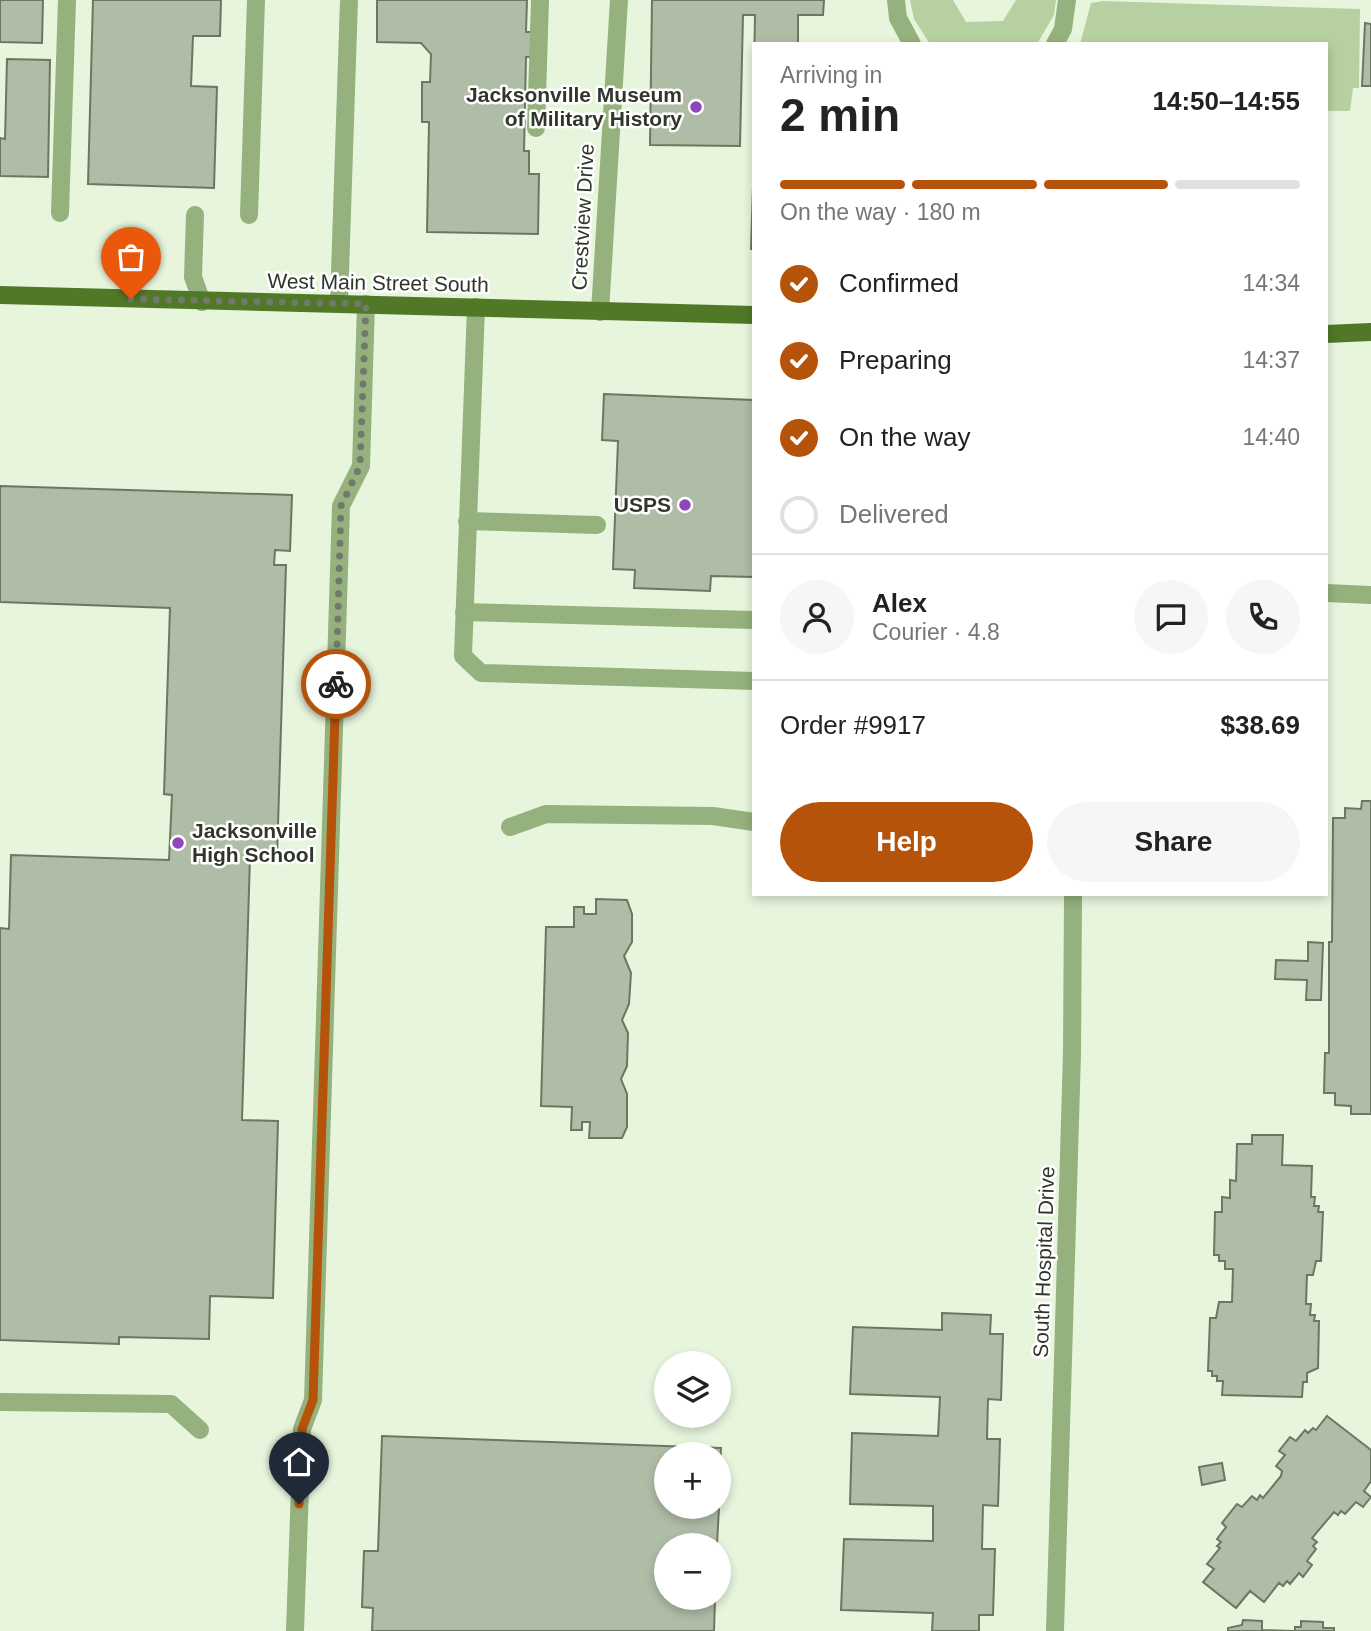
<!DOCTYPE html>
<html lang="en">
<head>
<meta charset="utf-8">
<style>
  body { margin:0; font-family:Helvetica,sans-serif; background:#f6f6f6; color:#222; height:100vh; display:flex; flex-direction:column; font-size:26px; white-space:nowrap }
  * { box-sizing:border-box; margin:0 }
  p { font-size:23px; color:#767676 }
  .icon { flex:none; width:38px; height:38px; fill:none; stroke:currentColor; stroke-width:2; stroke-linecap:round; stroke-linejoin:round }
  .map { position:relative; flex:1; overflow:hidden }
  .side { position:absolute; left:752px; top:42px; width:576px; height:854px; display:flex; flex-direction:column; background:#fff; border-radius:0px; box-shadow:0 4px 10px #0003 }
  .side>* { flex:none }
  .tools { position:absolute; left:654px; top:1351px; display:grid; gap:14px }
  .tools a { display:grid; place-items:center; width:77px; height:77px; border-radius:50%; background:#fff; box-shadow:0 4px 10px #0003; font-size:35px }
  .pin { position:absolute; display:grid; place-items:center; width:60px; height:60px; color:#fff; margin:-72px -30px; border-radius:50% 50% 50% 0; rotate:-45deg; box-shadow:0 0 7px #0007 }
  .pin .icon { rotate:45deg }
  .courier { position:absolute; display:grid; place-items:center; width:70px; height:70px; margin:-35px; border:5px solid #b45309; border-radius:50%; background:#fff; color:#222; box-shadow:0 2px 9px #0007 }
  .headline em { font-style:normal; font-weight:800 }
  .headline div { display:flex; flex-direction:column-reverse }
  .headline { display:flex; align-items:center; justify-content:space-between; height:119px; padding:0 28px }
  h1 { font-size:46px; font-weight:800; line-height:52px }
  .bar { display:grid; grid-template-columns:repeat(4,1fr); gap:10px 7px; align-content:center; height:84px; padding:0 28px }
  .bar i { height:9px; border-radius:5px; background:#e0e0e0 }
  .bar .current { background:#b45309 }
  .bar p { grid-column:span 4 }
  .line { display:flex; align-items:center; gap:18px; padding:0 28px; border-top:2px solid #e0e0e0 }
  .line div { flex:1 }
  .round { display:grid; place-items:center; flex:none; width:74px; height:74px; border-radius:37px; background:#f6f6f6 }
  ol { padding:0 28px; list-style:none }
  li { display:flex; align-items:center; gap:21px; height:77px }
  li p { margin-inline-start:auto }
  li .icon { padding:7px; border-radius:50%; background:#b45309; color:#fff; stroke-width:4 }
  li:last-child { color:#767676 }
  li i { width:38px; height:38px; border:4px solid #e0e0e0; border-radius:50% }
  .cta { display:flex; gap:14px; margin-top:auto; padding:14px 28px }
  .cta a { flex:1; height:80px; border-radius:42px; background:#b45309; color:#fff; font-size:28px; font-weight:800; line-height:80px; text-align:center }
  .cta a+a { background:#f6f6f6; color:#222 }
  .map>svg:first-child { display:block }
  .green { fill:#b6d0a1 }
  .building { fill:#afbca6; stroke:#6b7762; stroke-width:2 }
  .lines { fill:none; stroke-linecap:round; stroke-linejoin:round }
  .minor { stroke:#95b17e; stroke-width:18 }
  .major { stroke:#507827; stroke-width:18 }
  .done { stroke:#71796b; stroke-width:7; stroke-dasharray:0 12.6 }
  .route { stroke:#b45309; stroke-width:9 }
  .poi-dot { fill:#9147b9; stroke:#fff; stroke-width:2.5 }
  .labels { text-anchor:middle; stroke-width:5; stroke-linejoin:round; paint-order:stroke }
  .poi-label { font-size:21px; font-weight:bold; fill:#31362d; stroke:#fff; text-anchor:end }
  .street-label { font-size:21px; fill:#31362d; stroke:#fff }
</style>
</head>
<body>
<div class="map">
<svg width="1371" height="1631" viewBox="0 0 1371 1631">
  <rect width="100%" height="100%" fill="#e7f5dd"/>
  <!-- green -->
  <g class="green">
    <path d="M910,0h43l13,22 37,-1 13,-21h40l-2,15 -17,29h-107l-16,-25z"/>
    <path d="M1103,1l257,8 -1,79h-6l-3,23h-23l-1,-67h-246l11,-41z"/>
  </g>
  <!-- building -->
  <g class="building">
    <path d="M0,0h43l-1,43 -42,-1z"/>
    <path d="M93,0h128l-1,36h-27l-2,50 26,1 -3,101 -126,-4z"/>
    <path d="M377,0h150l-1,32h6l-1,25h-5l-2,94h5v23h10l-1,60 -111,-2 2,-110h-7v-40h8l1,-28 -10,-11 -44,-1z"/>
    <path d="M652,0h172l-1,15h-25v29h-44v25l1,-54h-12l-3,131 -90,-1z"/>
    <path d="M1365,23l6,1v62h-9z"/>
    <path d="M7,59l43,1 -2,117 -48,-1v-38l5,1z"/>
    <path d="M753,187h1v62h-3z"/>
    <path d="M604,394l150,6v177l-43,-1 -1,15 -76,-3 1,-18 -22,-1 5,-128 -16,-1z"/>
    <path d="M0,486l292,9 -2,56 -15,-1 -1,15h12l-9,293 -27,-1 -8,263 36,1 -5,177 -63,-2 -1,43 -90,-2v7l-119,-4v-412l9,1 2,-74 158,5 3,-65 -8,-1 6,-186 -170,-6z"/>
    <path d="M1362,801h9v313h-20v-8l-16,-1v-12h-11l1,-40h4v-111h3l1,-124h12v-10l16,1z"/>
    <path d="M596,899l31,1 5,14v28l-8,14 7,17 -2,31 -7,16 6,13 -1,33 -6,13 6,15v33l-5,11h-33l1,-16h-8v8h-11l1,-23 -31,-1 5,-179h28v-20h10v7h12z"/>
    <path d="M1308,942l15,1 -2,57h-15l1,-20 -32,-1 1,-19 32,1z"/>
    <path d="M1252,1135h31l-1,30 30,1 -1,31h4l-1,9h5l-1,6h5l-2,49h-5l-3,14h-6l-1,29h5l-1,11h5l-1,6h5l-1,47 -11,5v9h-4l-1,15 -80,-2 1,-14h-6v-5h-5v-5h-4l2,-53h6l3,-16h13l1,-33h-8v-8h-6v-6h-5l1,-43h7v-15l8,1v-18l6,1 1,-37h15z"/>
    <path d="M942,1313l49,2 -1,19h13l-2,66 -13,-1 -1,40h13l-2,67 -15,-1 -1,44h13l-2,66h-14v16h-47l1,-18 -92,-3 3,-71 89,2v-35l-83,-2 2,-71 86,3 2,-39 -90,-3 3,-67 89,3z"/>
    <path d="M1327,1416l44,34v31l-7,10 7,6 -8,10 -7,-5 -11,12 -4,-3 -3,4 -4,-3 -22,26 5,4 -4,4 3,3 -9,12 5,4 -9,12 -4,-4 -9,11 -3,-3 -4,5 -4,-3 -15,19 -14,-11 -14,17 -33,-26 11,-13 -7,-5 13,-16 -3,-2 4,-4 -4,-3 9,-12 -4,-4 15,-19 5,3 10,-11 5,4 3,-5 3,3 18,-22 1,-5 -6,-5 9,-11 -6,-4 11,-14 6,4 9,-11 3,3 5,-5 3,2z"/>
    <path d="M382,1436l339,12 -2,42v-36h-52v53h52l-2,38h-50v53h48l-1,33h-342l1,-23 -11,-1 2,-56h14z"/>
    <path d="M1222,1463l3,17 -23,5 -3,-18z"/>
    <path d="M1243,1620l19,1v9l33,1v-4h6v-6l22,1v6h11v3h-106v-3l14,-3z"/>
  </g>
  <g class="lines">
    <!-- minor -->
    <g class="minor">
      <path d="M896,0l2,18 14,26"/>
      <path d="M1055,44l8,-15 4,-29"/>
      <path d="M536,128l4,-128"/>
      <path d="M60,213l7,-213"/>
      <path d="M195,215l-2,62 9,25"/>
      <path d="M249,215l7,-215"/>
      <path d="M339,303l10,-303"/>
      <path d="M476,307l-13,349 18,17 273,8"/>
      <path d="M600,312l19,-312"/>
      <path d="M467,521l130,4"/>
      <path d="M1326,593l45,2"/>
      <path d="M464,612l290,8"/>
      <path d="M510,827l36,-13 167,2 41,6"/>
      <path d="M0,1402l171,2 29,26"/>
      <path d="M295,1631l7,-202 11,-29 28,-894 20,-40 5,-162"/>
      <path d="M1055,1631l17,-578 1,-159"/>
    </g>
    <!-- major -->
    <g class="major">
      <path d="M0,295l754,20"/>
      <path d="M1326,334l45,-2"/>
    </g>
  </g>
  <g class="lines">
    <!-- done -->
    <path class="done" d="M131,299l235,5 -6,162 -19,40 -5,178"/>
    <!-- route -->
    <path class="route" d="M299,1504l3,-75 11,-29 23,-716"/>
  </g>
  <!-- markers -->
  <g class="poi-dot">
    <circle cx="696" cy="107" r="7"/>
    <circle cx="685" cy="505" r="7"/>
    <circle cx="178" cy="843" r="7"/>
  </g>
  <g class="labels">
    <!-- poi labels -->
    <g class="poi-label">
      <text x="682" y="102">Jacksonville Museum<tspan x="682" dy="24">of Military History</tspan></text>
      <text x="671" y="512">USPS</text>
      <text x="192" y="838" text-anchor="start">Jacksonville<tspan x="192" dy="24">High School</tspan></text>
    </g>
    <!-- street labels -->
    <g class="street-label">
      <text transform="translate(583 217) rotate(-87)" y="7">Crestview Drive</text>
      <text transform="translate(378 283) rotate(1)" y="7">West Main Street South</text>
      <text transform="translate(1044 1262) rotate(-88)" y="7">South Hospital Drive</text>
    </g>
  </g>
</svg>
<div class="tools">
<a><svg class="icon" aria-label="layers" viewBox="0 0 24 24"><path d="M12 4l9 5-9 5-9-5zM3 14l9 5 9-5"/></svg></a>
<a>+</a>
<a>−</a>
</div>
<div class="pin" style="left:131px;top:299px;background:#ea580c"><svg class="icon" aria-label="bag" viewBox="0 0 24 24"><path d="M5 8h14l-1 12H6zM9 8a3 3 0 0 1 6 0"/></svg></div>
<div class="pin" style="left:299px;top:1504px;background:#1f2937"><svg class="icon" aria-label="home" viewBox="0 0 24 24"><path d="M3 11l9-7 9 7M6 9v11h12V9"/></svg></div>
<div class="courier" style="left:336px;top:684px"><svg class="icon" aria-label="bike" viewBox="0 0 24 24"><circle cx="6" cy="16" r="4"/><circle cx="18" cy="16" r="4"/><path d="M6 16l4-8h5l3 8M10 8l3 8H6M13 5h3"/></svg></div>
<section class="side">
<div class="headline"><div><h1>2 min</h1><p>Arriving in</p></div><em>14:50–14:55</em></div>
<div class="bar"><i class="current"></i><i class="current"></i><i class="current"></i><i></i><p>On the way · 180 m</p></div>
<ol>
<li><svg class="icon" aria-label="check" viewBox="0 0 24 24"><path d="M5 12l5 5 9-10"/></svg>Confirmed<p>14:34</p></li>
<li><svg class="icon" aria-label="check" viewBox="0 0 24 24"><path d="M5 12l5 5 9-10"/></svg>Preparing<p>14:37</p></li>
<li><svg class="icon" aria-label="check" viewBox="0 0 24 24"><path d="M5 12l5 5 9-10"/></svg>On the way<p>14:40</p></li>
<li><i></i>Delivered</li>
</ol>
<div class="line" style="height:126px"><a class="round"><svg class="icon" aria-label="person" viewBox="0 0 24 24"><circle cx="12" cy="8" r="4"/><path d="M4 21q1-7 8-7t8 7"/></svg></a><div><b>Alex</b><p>Courier · 4.8</p></div><a class="round"><svg class="icon" aria-label="chat" viewBox="0 0 24 24"><path d="M4 5h16v11H9l-5 4z"/></svg></a><a class="round"><svg class="icon" aria-label="phone" viewBox="0 0 24 24"><path d="M5 4h4l2 5-3 2q2 4 5 5l2-3 5 2v4C11 20 4 13 5 4z"/></svg></a></div>
<div class="line" style="height:91px"><div>Order #9917</div><b>$38.69</b></div>
<div class="cta"><a>Help</a><a>Share</a></div>
</section>
</div>
</body>
</html>
